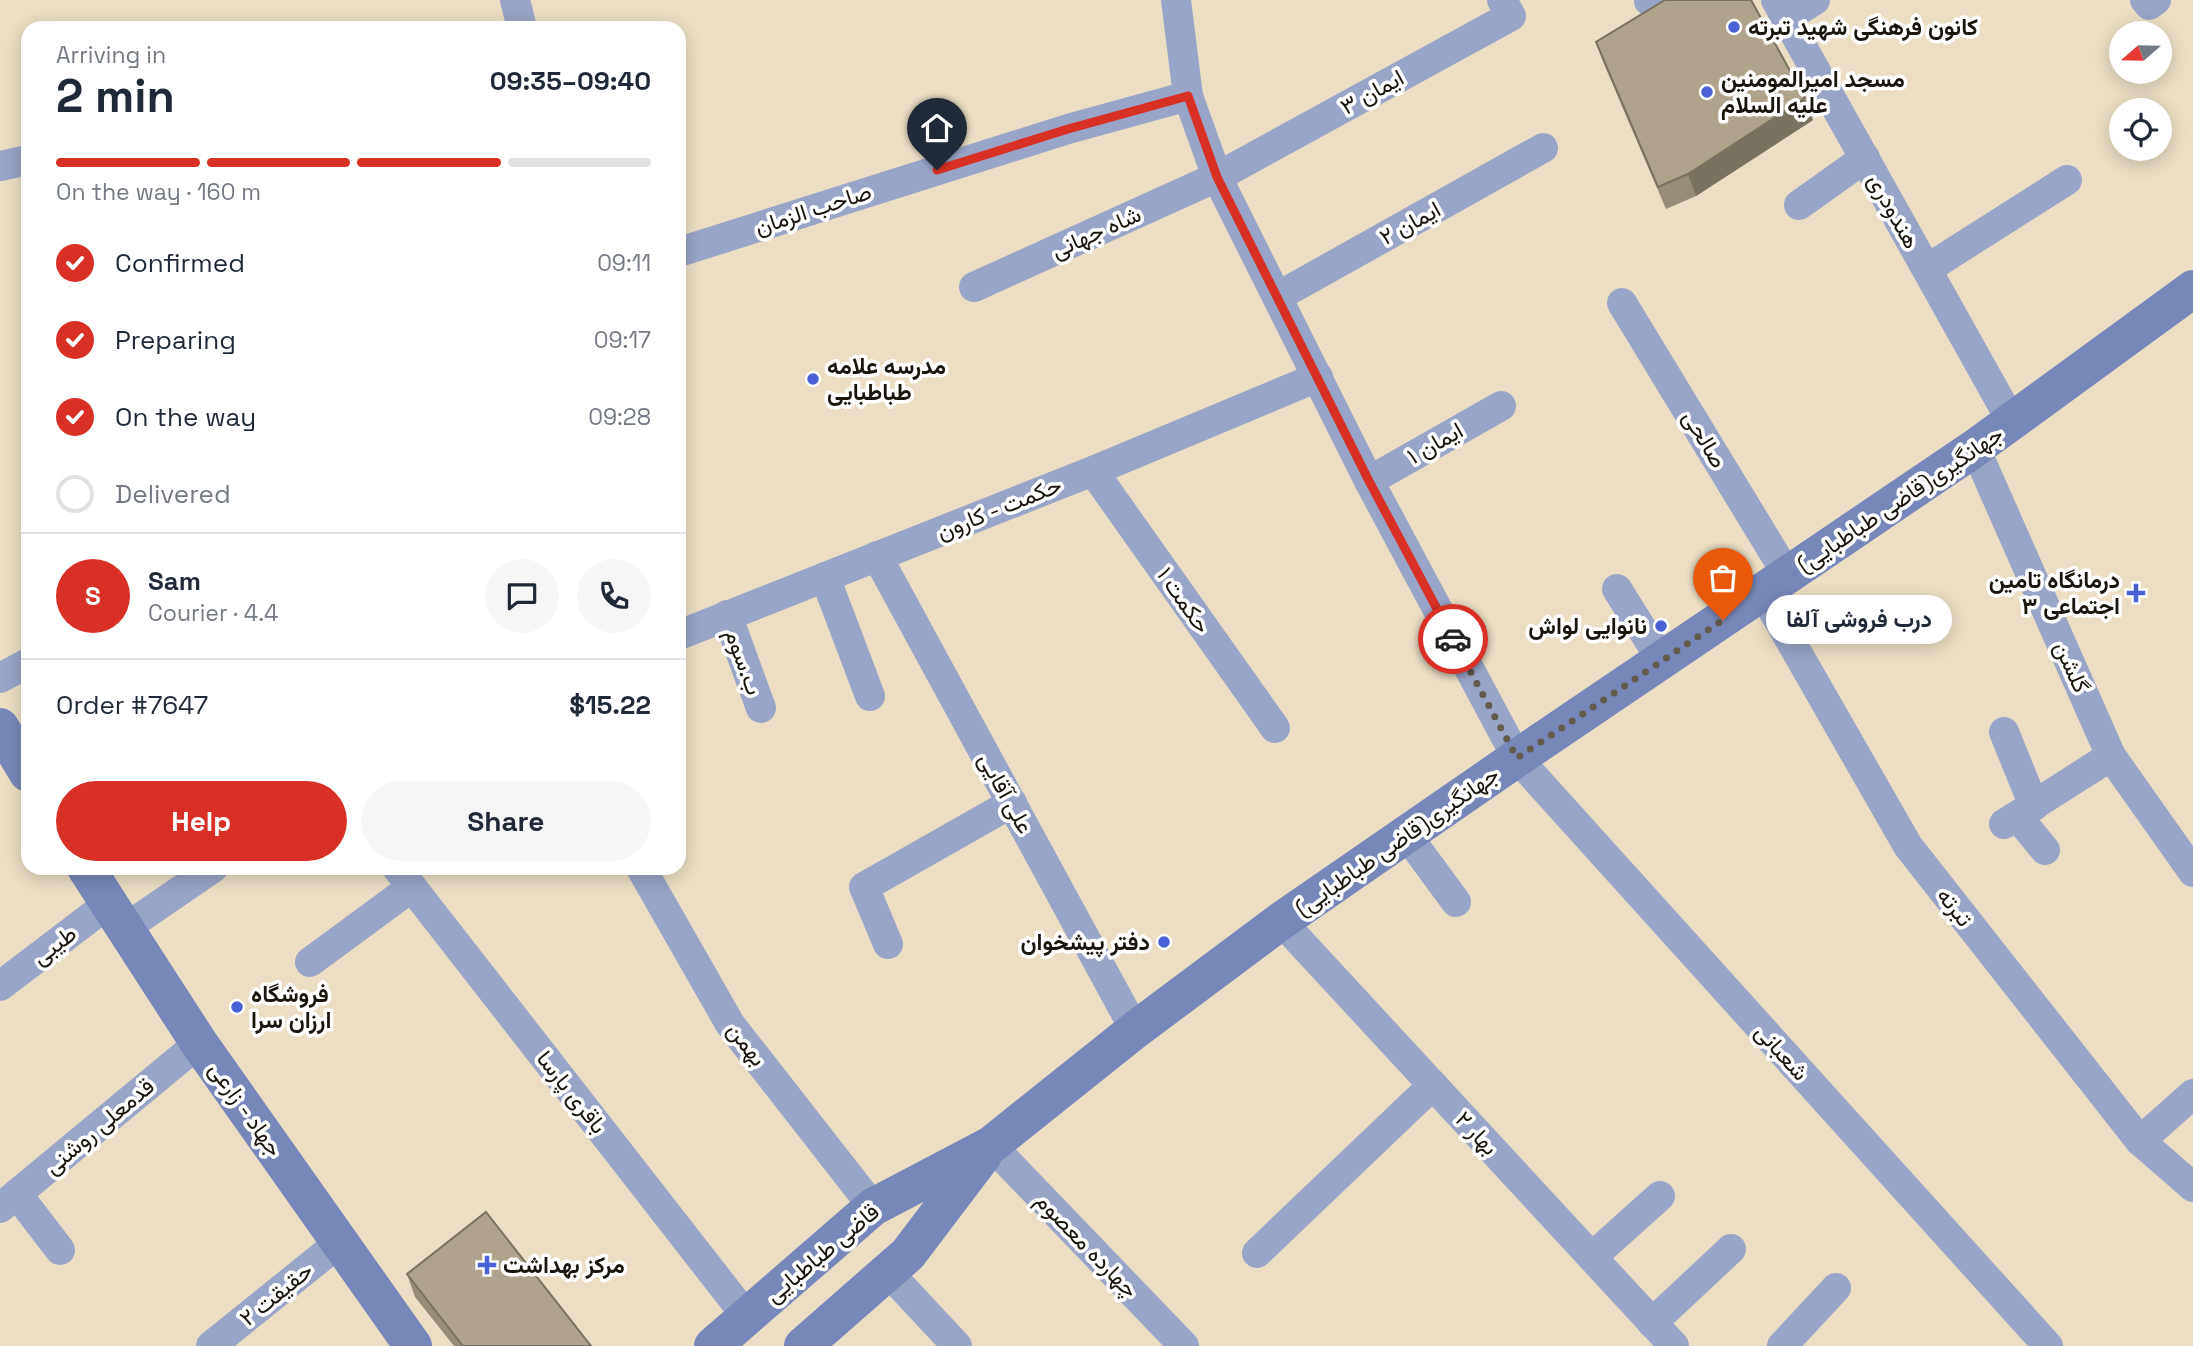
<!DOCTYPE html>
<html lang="en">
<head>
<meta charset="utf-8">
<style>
  body { margin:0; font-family:"Space Grotesk",Vazirmatn,sans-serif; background:#f6f6f7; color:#1f2937; height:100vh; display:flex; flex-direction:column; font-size:26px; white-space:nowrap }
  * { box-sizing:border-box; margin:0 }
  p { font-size:23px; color:#747a83 }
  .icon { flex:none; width:38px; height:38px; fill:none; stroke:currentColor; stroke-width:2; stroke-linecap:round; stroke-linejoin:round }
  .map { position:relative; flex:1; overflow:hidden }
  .panel { position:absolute; left:21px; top:21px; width:665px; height:854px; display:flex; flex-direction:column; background:#fff; border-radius:21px; box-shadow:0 4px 18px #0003 }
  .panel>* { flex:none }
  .needle { width:46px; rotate:250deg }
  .tools { position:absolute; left:2109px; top:21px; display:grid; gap:14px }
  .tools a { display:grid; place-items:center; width:63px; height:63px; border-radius:50%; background:#fff; box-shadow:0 4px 18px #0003; font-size:35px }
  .pin { position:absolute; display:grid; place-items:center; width:60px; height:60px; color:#fff; margin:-72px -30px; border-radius:50% 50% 50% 0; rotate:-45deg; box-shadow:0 0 7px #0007 }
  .pin .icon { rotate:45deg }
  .courier { position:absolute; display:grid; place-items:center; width:70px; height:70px; margin:-35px; border:5px solid #d93025; border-radius:50%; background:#fff; color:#222; box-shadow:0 2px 9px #0007 }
  .bubble { position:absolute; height:49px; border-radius:24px; background:#fff; box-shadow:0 4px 18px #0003; font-size:23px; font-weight:700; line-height:49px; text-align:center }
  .overview em { font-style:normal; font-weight:700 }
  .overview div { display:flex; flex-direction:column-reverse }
  .overview { display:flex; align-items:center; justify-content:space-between; height:119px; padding:0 35px }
  h1 { font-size:46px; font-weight:700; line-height:52px }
  .bar { display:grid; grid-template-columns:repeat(4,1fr); gap:10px 7px; align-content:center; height:84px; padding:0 35px }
  .bar i { height:9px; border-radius:5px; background:#e0e1e3 }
  .bar .on { background:#d93025 }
  .bar p { grid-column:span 4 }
  .line { display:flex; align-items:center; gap:18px; padding:0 35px; border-top:2px solid #e0e1e3 }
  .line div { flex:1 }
  .round { display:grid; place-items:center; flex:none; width:74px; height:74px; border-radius:37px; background:#f6f6f7 }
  ol { padding:0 35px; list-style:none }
  li { display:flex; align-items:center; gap:21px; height:77px }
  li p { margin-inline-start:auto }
  li .icon { padding:7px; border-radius:50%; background:#d93025; color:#fff; stroke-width:4 }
  li:last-child { color:#747a83 }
  li i { width:38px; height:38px; border:4px solid #e0e1e3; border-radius:50% }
  .cta { display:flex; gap:14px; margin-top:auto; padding:14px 35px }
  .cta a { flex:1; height:80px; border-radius:42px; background:#d93025; color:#fff; font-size:28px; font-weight:700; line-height:80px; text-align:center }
  .cta a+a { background:#f6f6f7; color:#1f2937 }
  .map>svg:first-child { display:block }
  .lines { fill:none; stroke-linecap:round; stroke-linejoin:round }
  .street { stroke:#99a5c7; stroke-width:30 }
  .secondary { stroke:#7887b9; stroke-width:38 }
  .wall { fill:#968c78 }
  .shaded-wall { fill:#7a7261 }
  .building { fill:#afa38b; stroke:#7a7261; stroke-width:2 }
  .done { stroke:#635b4c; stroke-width:7; stroke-dasharray:0 12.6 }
  .route { stroke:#d93025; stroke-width:9 }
  .poi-dot { fill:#4a60d5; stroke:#fff; stroke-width:2.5 }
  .labels { text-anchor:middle; stroke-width:7; stroke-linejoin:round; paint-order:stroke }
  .poi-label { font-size:23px; font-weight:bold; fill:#1a150c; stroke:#fff; text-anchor:start }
  .street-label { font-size:23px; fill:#1a150c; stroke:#fff }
</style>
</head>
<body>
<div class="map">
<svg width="2193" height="1346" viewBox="0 0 2193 1346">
  <rect width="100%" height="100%" fill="#ebdec4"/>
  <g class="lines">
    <!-- street -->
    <g class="street">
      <path d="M515,0l7,28"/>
      <path d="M1176,0l12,96 29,81 152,304 148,277 531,588"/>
      <path d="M1776,0l236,422"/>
      <path d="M2145,0l4,5 7,-5"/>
      <path d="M1649,1l1,-1"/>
      <path d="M1786,18l29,-18"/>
      <path d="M0,166l28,-6"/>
      <path d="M1799,205l66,-47"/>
      <path d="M679,252l389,-123 120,-33"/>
      <path d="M1927,269l140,-89"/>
      <path d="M974,287l243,-110 294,-161 -9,-16"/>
      <path d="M1277,297l266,-149"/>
      <path d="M1622,303l166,273"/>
      <path d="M1975,448l136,308 82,116"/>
      <path d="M1093,471l182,257"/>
      <path d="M1369,481l132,-75"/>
      <path d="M877,556l258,474"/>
      <path d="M825,577l45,119"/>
      <path d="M1617,589l45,72"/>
      <path d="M1763,593l145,253 232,295 53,46"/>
      <path d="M727,615l34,93"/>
      <path d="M679,635l414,-164 225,-94"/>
      <path d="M0,678l28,-15"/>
      <path d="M2004,732l30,74"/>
      <path d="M2017,816l28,34"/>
      <path d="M2004,824l107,-68"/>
      <path d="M1406,834l50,68"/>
      <path d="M397,868l350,449"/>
      <path d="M641,868l89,156 143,183"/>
      <path d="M1281,921l393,425"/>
      <path d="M124,929l89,-61"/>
      <path d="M888,944l-24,-57 148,-84"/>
      <path d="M310,962l102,-75"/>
      <path d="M0,986l108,-82"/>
      <path d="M2140,1141l53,-47"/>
      <path d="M991,1145l193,201"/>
      <path d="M17,1194l43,56"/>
      <path d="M0,1208l199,-165"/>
      <path d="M1257,1253l176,-168"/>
      <path d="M1592,1257l68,-61"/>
      <path d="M888,1272l69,74"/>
      <path d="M1652,1323l79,-74"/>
      <path d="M211,1346l129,-104"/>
      <path d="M1782,1346l54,-58"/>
    </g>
    <!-- secondary -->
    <g class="secondary">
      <path d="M0,727l28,46"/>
      <path d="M86,868l113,175 214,303"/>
      <path d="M713,1346l160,-139 118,-62 144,-115 146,-109 236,-163 458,-310 218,-159"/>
      <path d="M803,1346l105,-92 75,-99"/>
    </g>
  </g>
  <!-- wall -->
  <g class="wall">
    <path d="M1596,42l217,78 -117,76 -30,13 -62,-145z"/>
    <path d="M407,1274l184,72h-137l-39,-49z"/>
  </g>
  <!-- shaded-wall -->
  <path class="shaded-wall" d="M1805,98l8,22 -117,76 -8,-22z"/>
  <!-- building -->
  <g class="building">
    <path d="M1665,0h86l54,98 -117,76 -30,13 -62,-145z"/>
    <path d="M486,1212l105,134h-128l-56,-72z"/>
  </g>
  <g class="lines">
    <!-- done -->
    <path class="done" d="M1453,639l64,119 206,-138"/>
    <!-- route -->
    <path class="route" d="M937,170l131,-41 120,-33 29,81 152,304 84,158"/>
  </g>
  <!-- markers -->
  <g class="poi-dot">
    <circle cx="1734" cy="27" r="7"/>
    <circle cx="1707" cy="92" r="7"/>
    <circle cx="813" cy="379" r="7"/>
    <path d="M2132.5 582.5h7v7h7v7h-7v7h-7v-7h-7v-7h7z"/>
    <circle cx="1661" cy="626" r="7"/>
    <circle cx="1164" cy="942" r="7"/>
    <circle cx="237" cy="1007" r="7"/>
    <path d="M483.5 1254.5h7v7h7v7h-7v7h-7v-7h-7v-7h7z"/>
  </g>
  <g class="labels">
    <!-- poi labels -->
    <g class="poi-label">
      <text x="1748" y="35">کانون فرهنگی شهید تبرته</text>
      <text x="1721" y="87">مسجد امیرالمومنین<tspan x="1721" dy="26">علیه السلام</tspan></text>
      <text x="827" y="374">مدرسه علامه<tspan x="827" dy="26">طباطبایی</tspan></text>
      <text x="2120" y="588" text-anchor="end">درمانگاه تامین<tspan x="2120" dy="26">اجتماعی ۳</tspan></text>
      <text x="1647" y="634" text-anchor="end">نانوایی لواش</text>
      <text x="1150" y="950" text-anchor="end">دفتر پیشخوان</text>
      <text x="251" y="1002">فروشگاه<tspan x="251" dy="26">ارزان سرا</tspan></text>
      <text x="503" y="1273">مرکز بهداشت</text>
    </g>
    <!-- street labels -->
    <g class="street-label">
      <text transform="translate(1372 92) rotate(-29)" y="8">ایمان ۳</text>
      <text transform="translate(813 209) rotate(-18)" y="8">صاحب الزمان</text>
      <text transform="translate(1894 211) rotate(61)" y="8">هندودری</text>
      <text transform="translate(1410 223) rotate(-29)" y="8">ایمان ۲</text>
      <text transform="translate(1096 232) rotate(-24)" y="8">شاه جهانی</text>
      <text transform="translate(1705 439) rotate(59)" y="8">صالحی</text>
      <text transform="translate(1435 443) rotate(-30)" y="8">ایمان ۱</text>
      <text transform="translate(1900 499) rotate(-34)" y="8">جهانگیری(قاضی طباطبایی)</text>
      <text transform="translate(999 508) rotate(-22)" y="8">حکمت - کارون</text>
      <text transform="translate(1184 600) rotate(55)" y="8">حکمت ۱</text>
      <text transform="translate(744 662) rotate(70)" y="8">ب.سوم</text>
      <text transform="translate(2072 667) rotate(66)" y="8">گلشن</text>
      <text transform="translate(1006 793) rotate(61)" y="8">علی آقایی</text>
      <text transform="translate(1397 841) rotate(-35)" y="8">جهانگیری(قاضی طباطبایی)</text>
      <text transform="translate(1955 907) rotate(52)" y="8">تبرته</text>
      <text transform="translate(54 945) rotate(-37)" y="8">طیبی</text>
      <text transform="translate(747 1044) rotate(53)" y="8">بهمن</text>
      <text transform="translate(1782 1052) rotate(48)" y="8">شعبانی</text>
      <text transform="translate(572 1092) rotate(52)" y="8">باقری پارسا</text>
      <text transform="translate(246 1109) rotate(55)" y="8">جهاد - زارعی</text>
      <text transform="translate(99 1126) rotate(-40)" y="8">قدمعلی روشنی</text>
      <text transform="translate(1477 1133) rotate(47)" y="8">بهار ۲</text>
      <text transform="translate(1087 1245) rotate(46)" y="8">چهارده معصوم</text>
      <text transform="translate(822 1253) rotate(-40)" y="8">قاضی طباطبایی</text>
      <text transform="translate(276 1294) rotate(-39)" y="8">حقیقت ۲</text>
    </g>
  </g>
</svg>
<div class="tools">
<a><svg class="needle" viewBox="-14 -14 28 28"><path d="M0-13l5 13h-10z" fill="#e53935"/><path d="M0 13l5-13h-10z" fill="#747a83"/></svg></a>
<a><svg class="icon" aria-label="locate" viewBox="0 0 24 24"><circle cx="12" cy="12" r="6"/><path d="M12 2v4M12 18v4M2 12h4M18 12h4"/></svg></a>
</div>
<div class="pin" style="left:1723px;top:620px;background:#ea580c"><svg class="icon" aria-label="bag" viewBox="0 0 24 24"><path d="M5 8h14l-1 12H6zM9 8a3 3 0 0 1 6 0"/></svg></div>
<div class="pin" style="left:937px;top:170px;background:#1f2937"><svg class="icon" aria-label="home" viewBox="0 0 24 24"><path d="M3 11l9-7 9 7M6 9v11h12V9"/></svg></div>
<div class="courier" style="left:1453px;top:639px"><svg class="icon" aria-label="car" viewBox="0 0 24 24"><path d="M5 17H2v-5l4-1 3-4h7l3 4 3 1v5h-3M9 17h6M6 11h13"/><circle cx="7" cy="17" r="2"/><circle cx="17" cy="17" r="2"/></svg></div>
<div class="bubble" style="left:1766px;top:595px;width:186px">درب فروشی آلفا</div>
<section class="panel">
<div class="overview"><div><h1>2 min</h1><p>Arriving in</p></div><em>09:35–09:40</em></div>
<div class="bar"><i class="on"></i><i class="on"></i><i class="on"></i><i></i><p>On the way · 160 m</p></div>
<ol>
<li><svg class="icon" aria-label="check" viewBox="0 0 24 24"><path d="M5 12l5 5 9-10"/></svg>Confirmed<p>09:11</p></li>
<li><svg class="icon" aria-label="check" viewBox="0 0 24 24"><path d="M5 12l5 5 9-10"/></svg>Preparing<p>09:17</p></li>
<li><svg class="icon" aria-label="check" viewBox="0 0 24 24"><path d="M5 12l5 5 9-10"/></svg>On the way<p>09:28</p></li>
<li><i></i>Delivered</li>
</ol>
<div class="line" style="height:126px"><b class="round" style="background:#d93025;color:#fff">S</b><div><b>Sam</b><p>Courier · 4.4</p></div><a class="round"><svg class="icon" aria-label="chat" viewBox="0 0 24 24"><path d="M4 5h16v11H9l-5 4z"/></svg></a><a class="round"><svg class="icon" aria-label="phone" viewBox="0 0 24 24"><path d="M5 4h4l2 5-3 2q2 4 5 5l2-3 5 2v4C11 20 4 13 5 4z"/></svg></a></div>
<div class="line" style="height:91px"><div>Order #7647</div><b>$15.22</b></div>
<div class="cta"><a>Help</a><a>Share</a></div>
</section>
</div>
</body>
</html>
